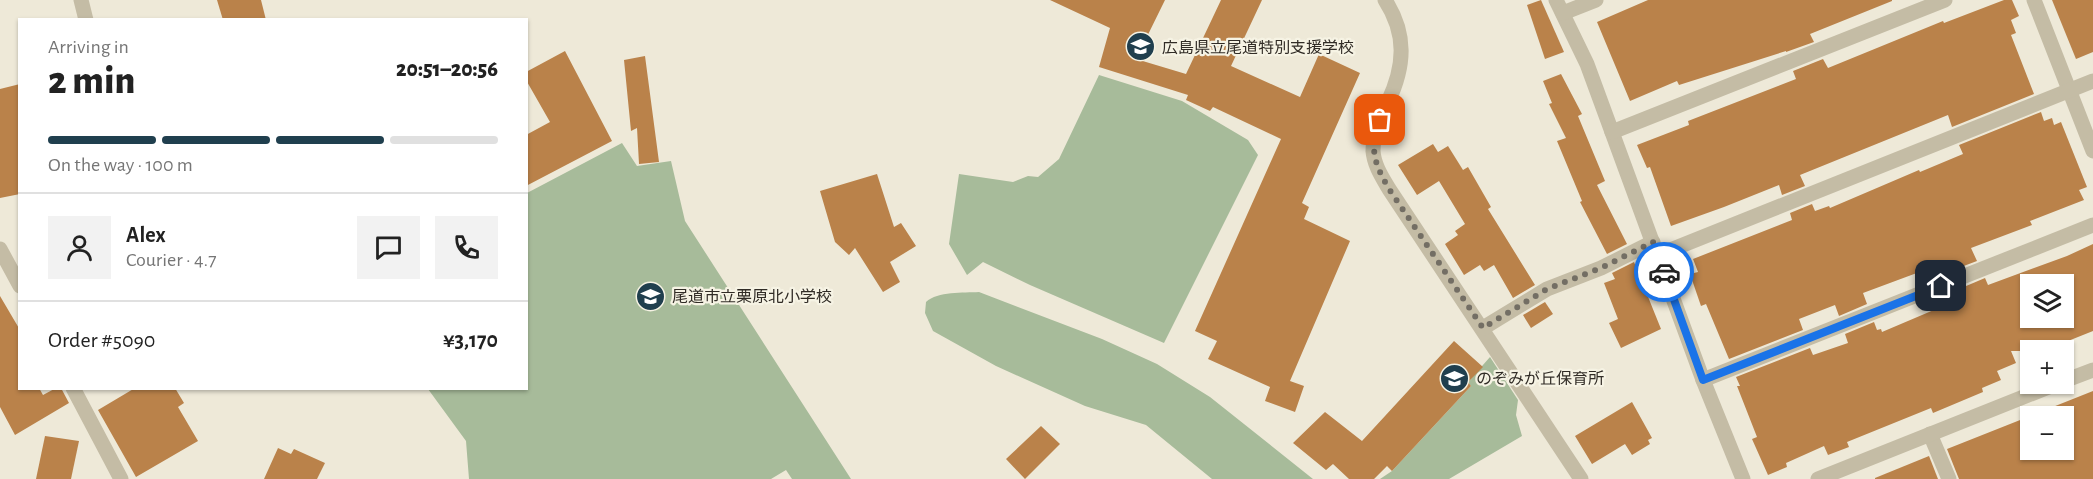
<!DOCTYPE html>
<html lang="en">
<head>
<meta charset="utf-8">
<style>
  body { margin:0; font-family:"Alegreya Sans","Noto Sans JP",sans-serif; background:#f2f2f2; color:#222; height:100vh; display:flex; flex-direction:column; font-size:22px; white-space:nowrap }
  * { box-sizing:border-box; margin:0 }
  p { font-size:20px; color:#767676 }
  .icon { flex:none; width:33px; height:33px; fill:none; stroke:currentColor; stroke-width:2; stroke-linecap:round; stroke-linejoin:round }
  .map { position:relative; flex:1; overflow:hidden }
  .details { position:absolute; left:18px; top:18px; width:510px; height:372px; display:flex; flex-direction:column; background:#fff; border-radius:0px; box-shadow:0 2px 4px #0004 }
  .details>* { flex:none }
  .buttons { position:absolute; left:2020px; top:274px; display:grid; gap:12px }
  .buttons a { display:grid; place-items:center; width:54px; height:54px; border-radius:0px; background:#fff; box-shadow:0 2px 4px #0004; font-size:30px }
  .pin { position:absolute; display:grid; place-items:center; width:51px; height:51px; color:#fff; margin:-26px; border-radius:12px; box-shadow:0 3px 9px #0006 }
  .courier { position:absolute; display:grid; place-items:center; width:60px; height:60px; margin:-30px; border:4px solid #1a73e8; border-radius:50%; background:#fff; color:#222; box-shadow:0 2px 8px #0007 }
  .head em { font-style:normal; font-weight:800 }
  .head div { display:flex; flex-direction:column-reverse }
  .head { display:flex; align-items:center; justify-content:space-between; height:102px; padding:0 30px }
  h1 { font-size:39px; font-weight:800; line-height:45px }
  .bar { display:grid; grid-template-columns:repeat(4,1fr); gap:9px 6px; align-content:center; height:72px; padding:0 30px }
  .bar i { height:8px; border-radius:4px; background:#e0e0e0 }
  .bar .active { background:#203f4e }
  .bar p { grid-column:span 4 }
  .line { display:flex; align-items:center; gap:15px; padding:0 30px; border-top:2px solid #e0e0e0 }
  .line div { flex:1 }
  .round { display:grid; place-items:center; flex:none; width:63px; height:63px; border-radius:0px; background:#f2f2f2 }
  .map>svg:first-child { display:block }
  .green { fill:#a7bb9a }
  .building { fill:#ba824a; fill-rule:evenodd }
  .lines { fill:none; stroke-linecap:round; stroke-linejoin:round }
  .minor { stroke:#c4bca5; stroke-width:15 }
  .done { stroke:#736e64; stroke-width:6; stroke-dasharray:0 10.8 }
  .route { stroke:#1a73e8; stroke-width:8 }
  .labels { text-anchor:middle; stroke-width:4.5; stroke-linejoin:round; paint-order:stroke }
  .poi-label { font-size:16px; fill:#312c26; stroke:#f6f3e4; text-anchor:start }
</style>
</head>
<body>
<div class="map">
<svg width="2093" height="479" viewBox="0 0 2093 479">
  <rect width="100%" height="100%" fill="#eee9d8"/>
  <!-- green -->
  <g class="green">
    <path d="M1099,75l83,26 66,39 10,15 -94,188 -134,-58 -47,-23 -16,13 -18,-31 10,-70 54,8 15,-6 10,1 21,-18z"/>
    <path d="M622,143l15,23 34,-5 14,60 166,258h-59l-6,-9 -15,9h-302l-3,-38 -38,-52 98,-1 1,-195z"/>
    <path d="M979,292l123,47 55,25 53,33 103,82h-101l-66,-54 -61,-19 -89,-40 -63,-35 -8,-18 1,-11c12,-11 37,-9 53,-10z"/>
    <path d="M1490,357l28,43 -2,15 6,21 -73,43h-69l12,-8 79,-85 -3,-4z"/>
  </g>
  <!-- building -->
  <g class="building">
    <path d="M217,0h44l5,20h-43z"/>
    <path d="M1050,0h115l-29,59 50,15 35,-74h41l-31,66 69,31 19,-43 41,19 -58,130 7,4 -5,12 46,22 -60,140 14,5 -9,26 -30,-11 5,-14 -62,-28 9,-18 -22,-10 86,-192 -68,-32 -3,4 -24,-11 2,-5 -89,-28 11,-39z"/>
    <path d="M1541,0l23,52 -19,7 -18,-54z"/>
    <path d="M1648,0h244v1l-82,33 4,8 -28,10v-1l-107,34 -2,-4 -47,20 -33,-79z"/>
    <path d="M2004,0h8l7,16 -8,4 5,13 -5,2 23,59 -82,33 -4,-12 -148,60 5,11 -23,9 -3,-10 -55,22 -53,19 -21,-59 -3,1 -10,-23 52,-20 -1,-4 108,-42 -3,-8 30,-12 5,9 115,-47 1,2z"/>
    <path d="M2052,0h41v52l-17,7z"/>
    <path d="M565,51l47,90 -86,45v-51l24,-13 -24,-42v-8z"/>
    <path d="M645,56l14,106 -20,2 -2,-36 -6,3 -7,-71z"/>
    <path d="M1561,74l21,40 -4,2 27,65 -8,4 30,59 -20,10 -27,-52 2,-1 -25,-60 9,-3 -17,-34 3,-1 -9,-22z"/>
    <path d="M20,84v110l-20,4v-109z"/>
    <path d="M2041,112l3,9 8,-3 2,7 7,-3 26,65 -8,3 5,10 -54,21 2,4 -61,23 6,13 -32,12 -4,-9 -78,29 4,11 -28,12 -4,-11 -36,14 4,11 -74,29 -23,-55 -5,2 -11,-32 8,-2 -5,-13 99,-39 -2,-7 22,-9 3,7 14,-5 1,2 89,-38 1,2 43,-18 -4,-9z"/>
    <path d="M1433,144l5,8 10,-6 15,24 5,-3 23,40 -3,2 47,76 -22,13 -19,-33 -10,6 -4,-6 -16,10 -19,-31 13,-9 -3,-4 10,-7 -26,-43 -22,14 -19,-30z"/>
    <path d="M877,174l17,53 7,-4 15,23 -26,16 10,20 -17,10 -28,-44 -6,7 -14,-13 -15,-51z"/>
    <path d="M2093,244v87l-50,20h-32l5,12 -19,8 4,9 -19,8 1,4 -50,21 -2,-5 -84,34 2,5 -21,8 -4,-9 -38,17 1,4 -19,8 -16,-36 5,-2 -20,-51h3l-4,-9 74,-29 3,7 35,-12 -3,-9 29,-12 3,8 4,-1 1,3 73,-31 -3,-9 33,-14 3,7 79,-29zM2031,285h33v33h-33z"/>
    <path d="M1634,262l27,67 -40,19 -12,-25 9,-4 -14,-36 11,-4 -3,-6z"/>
    <path d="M0,296l20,34v58h19l4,7 13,-7h5l8,15 -54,32 -15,-28z"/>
    <path d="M1545,302l8,12 -22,14 -8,-13z"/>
    <path d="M1454,341l29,26 -15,15 3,4 -79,85 -5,-5 -13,13h-25l-16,-15 -7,6 -33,-27 32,-31 37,29z"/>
    <path d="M135,388h40l9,15 -6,4 20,34 -62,36 -38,-67z"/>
    <path d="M2093,391v88h-134l-12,-30zM2031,417h33v33h-33z"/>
    <path d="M1632,402l20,36 -4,2 2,4 -18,11 -7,-11 -33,20 -17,-28z"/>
    <path d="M1041,426l19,18 -35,35 -19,-20z"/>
    <path d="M45,436l34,5 -8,38h-35z"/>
    <path d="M278,448l13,6 3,-5 31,14 -8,16h-53z"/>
    <path d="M1929,456l9,23h-63v-1z"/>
  </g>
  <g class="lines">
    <!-- minor -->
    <g class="minor">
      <path d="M81,0l5,20"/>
      <path d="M1385,0c22,34 20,66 3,102 -7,16 -15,31 -15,49 1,14 9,26 16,38l192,290"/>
      <path d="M1556,0l31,64 116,316 40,99"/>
      <path d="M2034,0l59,151"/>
      <path d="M1563,13l33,-13"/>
      <path d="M1612,132l333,-132"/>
      <path d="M0,249l20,37"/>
      <path d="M1658,255l435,-174"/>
      <path d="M1483,328l64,-39 54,-21 52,-26"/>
      <path d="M1703,380l390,-155"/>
      <path d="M2064,381l29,-11"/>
      <path d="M73,388l48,91"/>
      <path d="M1930,434l19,45"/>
      <path d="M1818,479l238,-95"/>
    </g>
  </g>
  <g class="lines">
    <!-- done -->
    <path class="done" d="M1380,120c-11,29 -6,43 9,69l94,139 64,-39 54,-21 52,-26 11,30"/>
    <!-- route -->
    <path class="route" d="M1664,272l39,108 238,-94"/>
  </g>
  <!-- icons -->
  <defs>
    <symbol id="school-disc" viewBox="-11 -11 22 22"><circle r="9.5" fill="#203f4e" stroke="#f6f3e4"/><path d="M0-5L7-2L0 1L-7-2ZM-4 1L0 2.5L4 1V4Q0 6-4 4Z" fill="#fff"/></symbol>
  </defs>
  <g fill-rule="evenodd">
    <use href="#school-disc" x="1124" y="30" width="33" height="33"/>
    <use href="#school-disc" x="634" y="280" width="33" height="33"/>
    <use href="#school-disc" x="1438" y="362" width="33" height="33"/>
  </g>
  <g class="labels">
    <!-- poi labels -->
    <g class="poi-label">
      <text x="1162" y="53">広島県立尾道特別支援学校</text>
      <text x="672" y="302">尾道市立栗原北小学校</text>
      <text x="1476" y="384">のぞみが丘保育所</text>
    </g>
  </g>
</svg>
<div class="buttons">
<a><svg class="icon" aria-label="layers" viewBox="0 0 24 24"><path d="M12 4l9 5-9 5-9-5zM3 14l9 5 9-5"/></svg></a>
<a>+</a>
<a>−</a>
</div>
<div class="pin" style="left:1380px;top:120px;background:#ea580c"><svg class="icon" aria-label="bag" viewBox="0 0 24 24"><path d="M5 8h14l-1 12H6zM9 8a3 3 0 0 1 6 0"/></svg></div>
<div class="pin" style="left:1941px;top:286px;background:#1f2937"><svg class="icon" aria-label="home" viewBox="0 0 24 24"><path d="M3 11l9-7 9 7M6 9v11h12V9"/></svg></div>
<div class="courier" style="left:1664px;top:272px"><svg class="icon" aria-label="car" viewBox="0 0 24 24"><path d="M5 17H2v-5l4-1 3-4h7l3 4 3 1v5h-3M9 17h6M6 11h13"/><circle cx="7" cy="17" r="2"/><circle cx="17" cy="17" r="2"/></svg></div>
<section class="details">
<div class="head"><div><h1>2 min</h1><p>Arriving in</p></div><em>20:51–20:56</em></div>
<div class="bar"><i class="active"></i><i class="active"></i><i class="active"></i><i></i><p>On the way · 100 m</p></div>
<div class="line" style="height:108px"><a class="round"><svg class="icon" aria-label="person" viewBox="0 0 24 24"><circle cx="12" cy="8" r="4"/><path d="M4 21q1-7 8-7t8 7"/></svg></a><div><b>Alex</b><p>Courier · 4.7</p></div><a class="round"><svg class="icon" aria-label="chat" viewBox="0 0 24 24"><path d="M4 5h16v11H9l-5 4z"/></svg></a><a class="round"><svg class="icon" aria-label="phone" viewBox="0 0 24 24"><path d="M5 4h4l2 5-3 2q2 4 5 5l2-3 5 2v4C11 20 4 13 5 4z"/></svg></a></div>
<div class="line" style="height:78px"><div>Order #5090</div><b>¥3,170</b></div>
</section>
</div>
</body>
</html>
